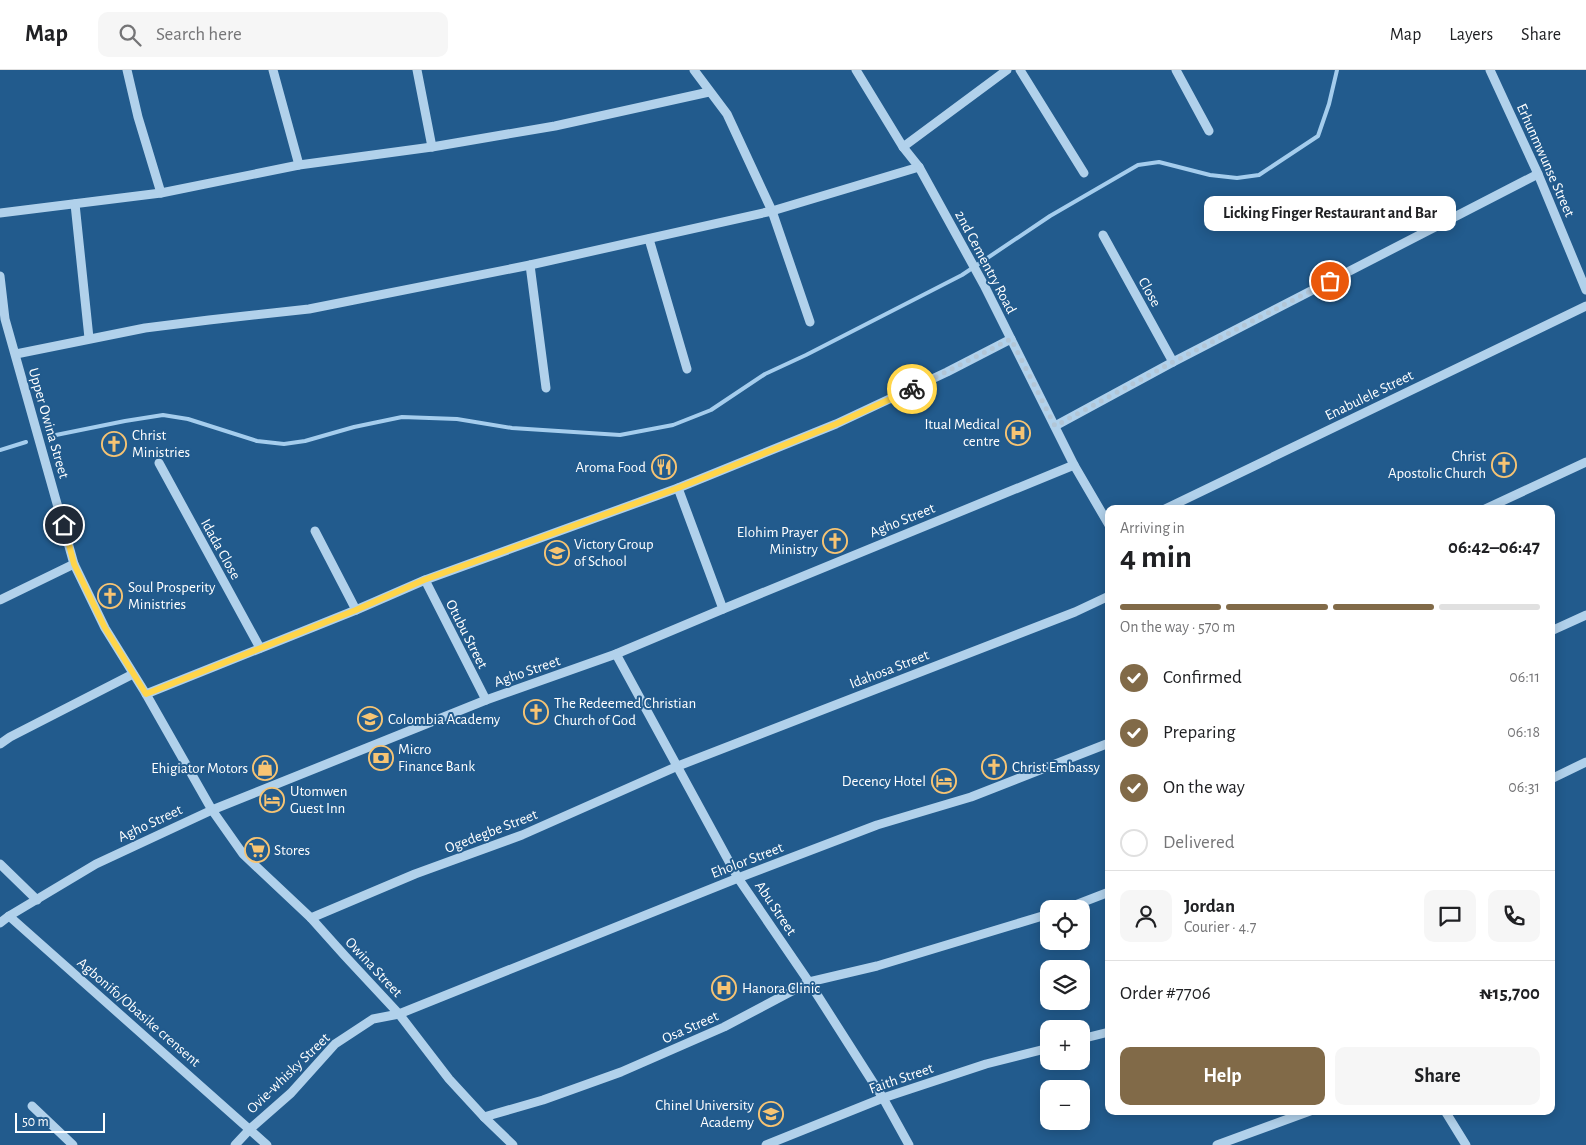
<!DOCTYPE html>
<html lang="en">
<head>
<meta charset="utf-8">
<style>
  body { margin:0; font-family:"Alegreya Sans",sans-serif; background:#f6f6f6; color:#202124; height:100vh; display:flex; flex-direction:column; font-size:19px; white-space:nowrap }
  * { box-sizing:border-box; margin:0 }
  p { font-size:16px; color:#757577 }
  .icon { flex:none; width:28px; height:28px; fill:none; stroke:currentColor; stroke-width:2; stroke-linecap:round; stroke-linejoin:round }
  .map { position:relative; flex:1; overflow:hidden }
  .drawer { position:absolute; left:1105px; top:435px; width:450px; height:610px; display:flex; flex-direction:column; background:#fff; border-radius:10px; box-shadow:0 2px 12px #0003 }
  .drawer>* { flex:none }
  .fabs { position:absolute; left:1040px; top:830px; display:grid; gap:10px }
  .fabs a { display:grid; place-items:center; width:50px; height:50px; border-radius:10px; background:#fff; box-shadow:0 2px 12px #0003; font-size:25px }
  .scale { position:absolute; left:15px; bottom:12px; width:90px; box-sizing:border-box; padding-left:5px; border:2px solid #fff; border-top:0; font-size:14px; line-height:18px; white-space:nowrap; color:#fff; -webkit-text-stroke:4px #225b8d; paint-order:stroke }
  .pin { position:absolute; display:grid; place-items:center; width:42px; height:42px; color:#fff; margin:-21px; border:2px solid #fff; border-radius:50%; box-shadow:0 1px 5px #0007 }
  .courier { position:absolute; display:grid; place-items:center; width:50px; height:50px; margin:-25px; border:4px solid #ffd54a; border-radius:50%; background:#fff; color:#222; box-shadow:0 1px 6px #0007 }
  .bubble { position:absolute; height:35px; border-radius:10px; background:#fff; box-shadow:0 2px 12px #0003; font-size:16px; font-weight:700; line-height:35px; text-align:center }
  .overview em { font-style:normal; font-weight:700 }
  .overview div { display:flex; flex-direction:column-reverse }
  .overview { display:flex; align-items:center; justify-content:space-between; height:85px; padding:0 15px }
  h1 { font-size:32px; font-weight:700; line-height:38px }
  .bar { display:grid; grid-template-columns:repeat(4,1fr); gap:8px 5px; align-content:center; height:60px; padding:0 15px }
  .bar i { height:6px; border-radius:4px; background:#e0e0e0 }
  .bar .active { background:#816a48 }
  .bar p { grid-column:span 4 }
  .line { display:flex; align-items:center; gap:12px; padding:0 15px; border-top:1px solid #e0e0e0 }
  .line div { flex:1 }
  .round { display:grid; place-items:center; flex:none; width:52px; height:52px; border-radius:10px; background:#f6f6f6 }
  ol { padding:0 15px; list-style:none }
  li { display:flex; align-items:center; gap:15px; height:55px }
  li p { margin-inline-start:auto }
  li .icon { padding:5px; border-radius:50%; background:#816a48; color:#fff; stroke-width:4 }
  li:last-child { color:#757577 }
  li i { width:28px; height:28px; border:2px solid #e0e0e0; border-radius:50% }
  .button { display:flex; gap:10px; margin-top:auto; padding:10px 15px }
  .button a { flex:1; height:58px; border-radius:10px; background:#816a48; color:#fff; font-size:20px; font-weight:700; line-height:58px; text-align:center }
  .button a+a { background:#f6f6f6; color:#202124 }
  header { display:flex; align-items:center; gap:30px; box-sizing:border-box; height:70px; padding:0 25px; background:#fff; border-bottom:1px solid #e0e0e0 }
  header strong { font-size:24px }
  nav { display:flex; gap:28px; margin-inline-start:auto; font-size:18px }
  .search { width:350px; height:45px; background:#f6f6f6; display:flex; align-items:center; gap:12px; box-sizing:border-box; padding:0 18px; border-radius:10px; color:#757577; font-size:19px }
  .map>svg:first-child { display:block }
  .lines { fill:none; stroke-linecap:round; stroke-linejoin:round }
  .stream { stroke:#a5cded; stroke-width:4 }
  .minor { stroke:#b1d1eb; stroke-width:9 }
  .done { stroke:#b2c6d7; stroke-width:5; stroke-dasharray:0 9 }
  .route { stroke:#ffd54a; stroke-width:6 }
  .labels { text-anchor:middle; stroke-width:4; stroke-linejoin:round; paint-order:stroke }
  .street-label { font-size:15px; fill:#fff; stroke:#225b8d }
  .poi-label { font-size:15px; fill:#fff; stroke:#225b8d; text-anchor:start }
</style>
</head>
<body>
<header>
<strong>Map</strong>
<div class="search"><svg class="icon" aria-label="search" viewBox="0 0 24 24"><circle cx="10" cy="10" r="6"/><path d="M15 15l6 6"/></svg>Search here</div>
<nav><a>Map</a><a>Layers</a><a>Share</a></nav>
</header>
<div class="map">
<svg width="1586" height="1075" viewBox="0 0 1586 1075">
  <rect width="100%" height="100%" fill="#225b8d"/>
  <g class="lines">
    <!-- stream -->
    <g class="stream">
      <path d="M51,366l74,-15 38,-6 25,4 69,22 27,3 21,-3 49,-14 48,-10 55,2 55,9 108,7 53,-10 38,-15 54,-36 41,-19 156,-80 88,-59 88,-51 21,-3 51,13 27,3 22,-3 59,-39 11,-32 8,-34"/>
      <path d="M0,380l26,-8"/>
    </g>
    <!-- minor -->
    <g class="minor">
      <path d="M127,0l11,47 23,76"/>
      <path d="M273,0l26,95"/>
      <path d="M417,0l15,77"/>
      <path d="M694,0l33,44 45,97 38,111"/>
      <path d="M856,0l47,77 16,20 65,118 90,180 35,60"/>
      <path d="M1020,0l64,103"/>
      <path d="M1176,0l33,61"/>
      <path d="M1490,0l48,104 48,116"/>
      <path d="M903,77l104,-77"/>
      <path d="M75,134l14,134"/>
      <path d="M0,143l161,-20 138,-28 133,-18 123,-21 154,-34"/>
      <path d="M1103,165l70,127"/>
      <path d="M649,169l38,130"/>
      <path d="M530,195l16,123"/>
      <path d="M0,206l5,43 69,245 31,64 41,66 66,116 31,44 68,64 34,38 54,58 50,65 35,38 29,28"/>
      <path d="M16,284l129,-26 64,-8 100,-11 221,-44 242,-54 147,-44"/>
      <path d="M1055,356l118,-64 365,-188"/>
      <path d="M159,393l101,185"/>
      <path d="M678,418l45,121"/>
      <path d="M1165,439l421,-203"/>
      <path d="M1485,439l101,-47"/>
      <path d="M315,461l41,79"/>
      <path d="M425,510l61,120"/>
      <path d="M0,530l74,-36"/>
      <path d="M1551,561l35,-16"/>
      <path d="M616,584l122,224 71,104 74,116 26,47"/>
      <path d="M146,624l210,-84 69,-30 253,-92 158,-64 111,-52 64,-33"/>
      <path d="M0,674l10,-7 123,-63"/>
      <path d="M1551,709l35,-17"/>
      <path d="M0,794l37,36"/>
      <path d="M1065,839l44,-17"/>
      <path d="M9,846l258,229"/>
      <path d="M311,848l104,-44 107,-39 156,-69 397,-154 34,-16"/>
      <path d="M0,853l9,-7 87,-52 116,-54 274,-110 130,-46 107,-45 351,-144"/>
      <path d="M1081,969l28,-7"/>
      <path d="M32,1036l41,39"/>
      <path d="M1445,1041l21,34"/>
      <path d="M484,1047l59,-17 78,-28 103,-45 85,-45 68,-16 172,-52"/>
      <path d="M235,1075l15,-16 41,-36 44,-49 38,-25 26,-5 339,-136 139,-53 94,-28 138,-54"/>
      <path d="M766,1075l117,-47 103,-34 63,-16"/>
      <path d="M1217,1075l93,-34"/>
    </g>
  </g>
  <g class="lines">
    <!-- done -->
    <path class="done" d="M912,319l99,-50 44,87 118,-64 157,-81"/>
    <!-- route -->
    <path class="route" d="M64,455l10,39 31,64 41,66 210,-84 68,-30 254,-92 158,-64 76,-35"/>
  </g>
  <!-- icons -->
  <defs>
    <symbol id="hospital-ring" viewBox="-11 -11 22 22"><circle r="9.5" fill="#225b8d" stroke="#f7c473" stroke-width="1.5"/><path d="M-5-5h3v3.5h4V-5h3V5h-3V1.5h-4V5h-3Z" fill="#f7c473"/></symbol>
    <symbol id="church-ring" viewBox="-11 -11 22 22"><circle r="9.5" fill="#225b8d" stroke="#f7c473" stroke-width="1.5"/><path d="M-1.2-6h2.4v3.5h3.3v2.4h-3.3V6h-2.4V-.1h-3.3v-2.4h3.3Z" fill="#f7c473"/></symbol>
    <symbol id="restaurant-ring" viewBox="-11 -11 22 22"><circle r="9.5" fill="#225b8d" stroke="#f7c473" stroke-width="1.5"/><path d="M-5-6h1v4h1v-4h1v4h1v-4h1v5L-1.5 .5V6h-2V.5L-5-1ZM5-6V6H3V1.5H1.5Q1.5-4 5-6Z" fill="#f7c473"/></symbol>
    <symbol id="school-ring" viewBox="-11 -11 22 22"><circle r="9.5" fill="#225b8d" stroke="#f7c473" stroke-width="1.5"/><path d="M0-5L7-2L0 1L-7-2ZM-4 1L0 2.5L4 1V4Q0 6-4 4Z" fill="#f7c473"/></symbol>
    <symbol id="bank-ring" viewBox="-11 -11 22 22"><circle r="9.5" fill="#225b8d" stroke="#f7c473" stroke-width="1.5"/><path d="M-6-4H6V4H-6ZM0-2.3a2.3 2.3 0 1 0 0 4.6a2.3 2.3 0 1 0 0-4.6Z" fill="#f7c473"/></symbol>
    <symbol id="shop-ring" viewBox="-11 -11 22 22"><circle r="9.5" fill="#225b8d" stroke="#f7c473" stroke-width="1.5"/><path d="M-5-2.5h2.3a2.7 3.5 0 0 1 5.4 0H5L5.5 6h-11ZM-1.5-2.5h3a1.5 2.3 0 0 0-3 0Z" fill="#f7c473"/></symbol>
    <symbol id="hotel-ring" viewBox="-11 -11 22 22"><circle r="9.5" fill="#225b8d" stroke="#f7c473" stroke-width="1.5"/><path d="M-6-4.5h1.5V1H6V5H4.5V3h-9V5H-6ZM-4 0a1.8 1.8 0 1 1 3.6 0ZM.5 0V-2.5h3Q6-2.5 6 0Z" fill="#f7c473"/></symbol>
    <symbol id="supermarket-ring" viewBox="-11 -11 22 22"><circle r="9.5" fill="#225b8d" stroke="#f7c473" stroke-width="1.5"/><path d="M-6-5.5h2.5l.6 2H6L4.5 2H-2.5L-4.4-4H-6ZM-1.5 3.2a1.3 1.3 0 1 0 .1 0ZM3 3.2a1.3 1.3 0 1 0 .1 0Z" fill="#f7c473"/></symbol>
  </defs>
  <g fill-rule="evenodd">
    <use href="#hospital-ring" x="1004" y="349" width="28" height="28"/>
    <use href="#church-ring" x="100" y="360" width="28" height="28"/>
    <use href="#church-ring" x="1490" y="381" width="28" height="28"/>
    <use href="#restaurant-ring" x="650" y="383" width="28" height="28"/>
    <use href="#church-ring" x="821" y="457" width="28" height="28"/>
    <use href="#school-ring" x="543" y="469" width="28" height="28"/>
    <use href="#church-ring" x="96" y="512" width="28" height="28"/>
    <use href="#church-ring" x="522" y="628" width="28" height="28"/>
    <use href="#school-ring" x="356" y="635" width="28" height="28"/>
    <use href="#bank-ring" x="367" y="674" width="28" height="28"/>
    <use href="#church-ring" x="980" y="683" width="28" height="28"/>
    <use href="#shop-ring" x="251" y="684" width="28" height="28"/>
    <use href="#hotel-ring" x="930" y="697" width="28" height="28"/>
    <use href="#hotel-ring" x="258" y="716" width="28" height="28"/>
    <use href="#supermarket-ring" x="243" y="766" width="28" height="28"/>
    <use href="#hospital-ring" x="710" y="904" width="28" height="28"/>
    <use href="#school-ring" x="757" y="1030" width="28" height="28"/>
  </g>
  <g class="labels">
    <!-- street labels -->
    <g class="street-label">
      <text transform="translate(1546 90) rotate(66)" y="5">Erhunmwunse Street</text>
      <text transform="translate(986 192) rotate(62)" y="5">2nd Cementry Road</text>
      <text transform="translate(1150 222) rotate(61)" y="5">Close</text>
      <text transform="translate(1369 325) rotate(-26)" y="5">Enabulele Street</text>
      <text transform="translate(49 353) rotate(74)" y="5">Upper Owina Street</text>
      <text transform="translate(902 450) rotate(-22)" y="5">Agho Street</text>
      <text transform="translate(221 479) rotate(61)" y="5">Idada Close</text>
      <text transform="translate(467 564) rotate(63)" y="5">Otubu Street</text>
      <text transform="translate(889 599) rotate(-21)" y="5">Idahosa Street</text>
      <text transform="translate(527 601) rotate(-19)" y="5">Agho Street</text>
      <text transform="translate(150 753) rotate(-25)" y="5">Agho Street</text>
      <text transform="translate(491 761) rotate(-21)" y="5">Ogedegbe Street</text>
      <text transform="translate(747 790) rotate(-21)" y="5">Eholor Street</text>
      <text transform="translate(776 838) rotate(56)" y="5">Abu Street</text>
      <text transform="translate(374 897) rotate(47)" y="5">Owina Street</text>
      <text transform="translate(139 942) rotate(41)" y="5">Agbonifo/Obasike crensent</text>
      <text transform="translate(690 957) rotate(-24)" y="5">Osa Street</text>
      <text transform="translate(288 1003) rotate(-44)" y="5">Ovie-whisky Street</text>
      <text transform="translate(901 1008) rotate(-19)" y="5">Faith Street</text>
    </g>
    <!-- poi labels -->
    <g class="poi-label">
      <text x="1000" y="359" text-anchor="end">Itual Medical<tspan x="1000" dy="17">centre</tspan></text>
      <text x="132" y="370">Christ<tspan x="132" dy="17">Ministries</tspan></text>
      <text x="1486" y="391" text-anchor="end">Christ<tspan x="1486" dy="17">Apostolic Church</tspan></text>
      <text x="646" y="402" text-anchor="end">Aroma Food</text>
      <text x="818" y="467" text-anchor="end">Elohim Prayer<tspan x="818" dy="17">Ministry</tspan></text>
      <text x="574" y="479">Victory Group<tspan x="574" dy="17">of School</tspan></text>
      <text x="128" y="522">Soul Prosperity<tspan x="128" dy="17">Ministries</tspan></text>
      <text x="554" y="638">The Redeemed Christian<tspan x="554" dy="17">Church of God</tspan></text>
      <text x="388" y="654">Colombia Academy</text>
      <text x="398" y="684">Micro<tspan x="398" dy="17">Finance Bank</tspan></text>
      <text x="1012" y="702">Christ Embassy</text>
      <text x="248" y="703" text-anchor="end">Ehigiator Motors</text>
      <text x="926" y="716" text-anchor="end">Decency Hotel</text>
      <text x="290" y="726">Utomwen<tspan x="290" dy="17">Guest Inn</tspan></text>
      <text x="274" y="785">Stores</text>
      <text x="742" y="923">Hanora Clinic</text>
      <text x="754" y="1040" text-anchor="end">Chinel University<tspan x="754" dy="17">Academy</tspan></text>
    </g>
  </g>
</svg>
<div class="fabs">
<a><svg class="icon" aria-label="locate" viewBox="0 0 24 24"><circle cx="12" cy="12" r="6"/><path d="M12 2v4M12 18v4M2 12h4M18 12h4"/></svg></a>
<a><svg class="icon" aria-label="layers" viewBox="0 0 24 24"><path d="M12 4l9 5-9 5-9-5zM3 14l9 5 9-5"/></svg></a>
<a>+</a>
<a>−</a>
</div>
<div class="scale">50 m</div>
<div class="pin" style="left:1330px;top:211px;background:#ea580c"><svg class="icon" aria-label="bag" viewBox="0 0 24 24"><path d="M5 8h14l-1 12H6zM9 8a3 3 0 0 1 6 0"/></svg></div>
<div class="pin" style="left:64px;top:455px;background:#1f2937"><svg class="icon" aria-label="home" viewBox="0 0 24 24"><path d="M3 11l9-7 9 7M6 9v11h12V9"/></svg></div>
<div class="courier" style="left:912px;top:319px"><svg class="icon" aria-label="bike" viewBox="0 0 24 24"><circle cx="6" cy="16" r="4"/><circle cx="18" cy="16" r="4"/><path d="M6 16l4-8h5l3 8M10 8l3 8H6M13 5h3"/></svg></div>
<div class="bubble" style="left:1204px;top:126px;width:252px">Licking Finger Restaurant and Bar</div>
<section class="drawer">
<div class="overview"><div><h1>4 min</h1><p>Arriving in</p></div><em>06:42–06:47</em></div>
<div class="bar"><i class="active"></i><i class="active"></i><i class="active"></i><i></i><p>On the way · 570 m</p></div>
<ol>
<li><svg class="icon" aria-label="check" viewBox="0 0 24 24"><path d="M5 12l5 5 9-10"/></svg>Confirmed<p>06:11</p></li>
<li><svg class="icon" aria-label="check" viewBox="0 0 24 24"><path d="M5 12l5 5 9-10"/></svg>Preparing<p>06:18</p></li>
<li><svg class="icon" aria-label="check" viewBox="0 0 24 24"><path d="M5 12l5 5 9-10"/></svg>On the way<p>06:31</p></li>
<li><i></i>Delivered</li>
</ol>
<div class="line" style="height:90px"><a class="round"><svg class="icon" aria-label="person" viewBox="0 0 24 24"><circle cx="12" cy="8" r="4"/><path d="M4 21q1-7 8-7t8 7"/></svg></a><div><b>Jordan</b><p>Courier · 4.7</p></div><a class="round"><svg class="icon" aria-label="chat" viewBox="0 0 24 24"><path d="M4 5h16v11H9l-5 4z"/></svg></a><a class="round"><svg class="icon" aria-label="phone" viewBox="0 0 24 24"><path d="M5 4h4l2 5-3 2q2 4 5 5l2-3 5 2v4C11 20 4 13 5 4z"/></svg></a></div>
<div class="line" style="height:65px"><div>Order #7706</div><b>₦15,700</b></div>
<div class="button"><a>Help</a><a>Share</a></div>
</section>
</div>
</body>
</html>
